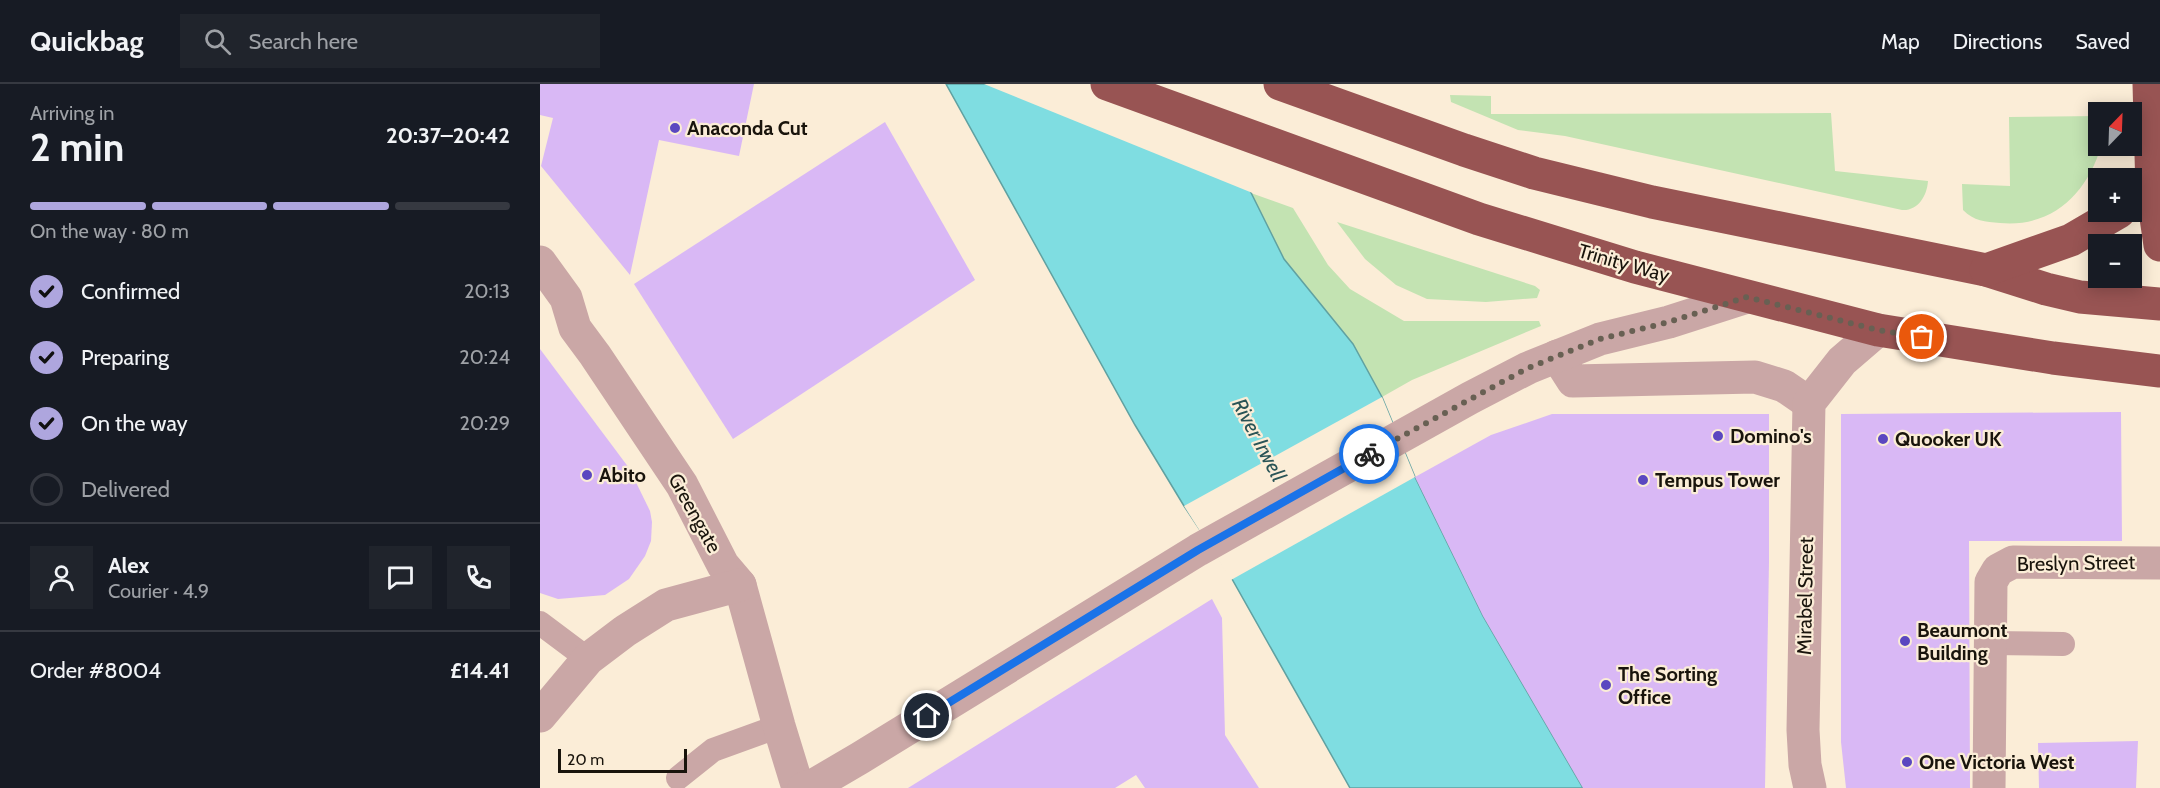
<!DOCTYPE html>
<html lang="en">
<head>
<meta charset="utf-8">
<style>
  body { margin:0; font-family:Cabin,sans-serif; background:#20242c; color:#f1f3f6; height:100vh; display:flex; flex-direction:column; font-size:22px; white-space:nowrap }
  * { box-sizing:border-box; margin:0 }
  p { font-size:20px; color:#9ea1a6 }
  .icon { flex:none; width:33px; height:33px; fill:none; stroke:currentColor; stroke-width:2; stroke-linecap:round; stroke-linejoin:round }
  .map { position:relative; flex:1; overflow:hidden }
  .sheet { display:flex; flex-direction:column; background:#171b24; width:540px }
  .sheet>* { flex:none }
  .needle { width:39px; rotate:23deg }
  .controls { position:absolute; left:1548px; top:18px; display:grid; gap:12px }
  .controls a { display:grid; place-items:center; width:54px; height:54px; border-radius:0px; background:#171b24; box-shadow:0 3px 15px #0003; font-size:30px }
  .scale { position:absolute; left:18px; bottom:15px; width:129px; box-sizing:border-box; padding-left:6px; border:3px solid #19140c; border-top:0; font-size:16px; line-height:21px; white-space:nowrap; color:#19140c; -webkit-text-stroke:4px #fbedd7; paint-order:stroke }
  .pin { position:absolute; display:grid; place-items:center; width:51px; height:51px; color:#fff; margin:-26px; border:3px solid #fff; border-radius:50%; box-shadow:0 2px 6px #0007 }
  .courier { position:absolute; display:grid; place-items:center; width:60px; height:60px; margin:-30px; border:4px solid #1a73e8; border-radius:50%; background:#fff; color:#222; box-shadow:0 2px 8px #0007 }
  .headline em { font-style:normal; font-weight:700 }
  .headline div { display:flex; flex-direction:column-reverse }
  .headline { display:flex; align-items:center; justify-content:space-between; height:102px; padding:0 30px }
  h1 { font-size:39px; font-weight:700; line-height:45px }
  .bar { display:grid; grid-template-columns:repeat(4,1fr); gap:9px 6px; align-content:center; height:72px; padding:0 30px }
  .bar i { height:8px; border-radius:4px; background:#363941 }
  .bar .active { background:#aea6de }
  .bar p { grid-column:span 4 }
  .line { display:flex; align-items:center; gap:15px; padding:0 30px; border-top:2px solid #363941 }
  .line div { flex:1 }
  .round { display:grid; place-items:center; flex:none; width:63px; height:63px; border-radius:0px; background:#20242c }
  ol { padding:0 30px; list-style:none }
  li { display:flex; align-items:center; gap:18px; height:66px }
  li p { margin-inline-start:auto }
  li .icon { padding:6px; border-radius:50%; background:#aea6de; color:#111; stroke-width:4 }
  li:last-child { color:#9ea1a6 }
  li i { width:33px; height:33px; border:3px solid #363941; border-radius:50% }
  header { display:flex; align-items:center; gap:36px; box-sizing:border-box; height:84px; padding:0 30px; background:#171b24; border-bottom:2px solid #363941 }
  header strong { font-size:28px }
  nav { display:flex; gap:33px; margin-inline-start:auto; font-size:21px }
  .search { width:420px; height:54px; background:#20242c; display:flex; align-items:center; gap:15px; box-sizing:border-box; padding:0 21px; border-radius:0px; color:#9ea1a6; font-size:22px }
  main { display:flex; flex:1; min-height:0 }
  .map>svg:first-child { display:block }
  .green { fill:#c3e3b2 }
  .water { fill:#7fdde1; stroke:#60a1a1; stroke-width:1.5 }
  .pier { fill:#fbedd7 }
  .building { fill:#d9b8f5 }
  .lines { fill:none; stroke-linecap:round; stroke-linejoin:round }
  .lane { stroke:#caa7a6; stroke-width:24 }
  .street { stroke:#caa7a6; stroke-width:33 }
  .highway { stroke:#985453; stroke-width:33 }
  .done { stroke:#686053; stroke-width:6; stroke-dasharray:0 10.8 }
  .route { stroke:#1a73e8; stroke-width:8 }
  .poi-dot { fill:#5b47c0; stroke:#fbedd7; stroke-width:2 }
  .labels { text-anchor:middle; stroke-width:4.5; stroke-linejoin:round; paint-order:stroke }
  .poi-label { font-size:20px; font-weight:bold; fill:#19140c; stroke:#fbedd7; text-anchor:start }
  .street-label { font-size:20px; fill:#19140c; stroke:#fbedd7 }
  .water-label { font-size:21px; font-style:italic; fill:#295456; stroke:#fbedd7 }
</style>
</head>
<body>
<header>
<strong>Quickbag</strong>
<div class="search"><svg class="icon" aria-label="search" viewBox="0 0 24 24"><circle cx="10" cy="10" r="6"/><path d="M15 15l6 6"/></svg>Search here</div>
<nav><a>Map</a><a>Directions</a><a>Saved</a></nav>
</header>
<main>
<section class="sheet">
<div class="headline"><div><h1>2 min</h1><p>Arriving in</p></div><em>20:37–20:42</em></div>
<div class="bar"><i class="active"></i><i class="active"></i><i class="active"></i><i></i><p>On the way · 80 m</p></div>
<ol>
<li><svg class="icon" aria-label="check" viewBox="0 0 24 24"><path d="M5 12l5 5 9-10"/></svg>Confirmed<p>20:13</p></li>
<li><svg class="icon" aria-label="check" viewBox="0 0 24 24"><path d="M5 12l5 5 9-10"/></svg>Preparing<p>20:24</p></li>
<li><svg class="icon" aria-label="check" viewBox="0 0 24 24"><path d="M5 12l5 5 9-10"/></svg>On the way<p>20:29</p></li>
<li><i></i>Delivered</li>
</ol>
<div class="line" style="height:108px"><a class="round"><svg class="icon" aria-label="person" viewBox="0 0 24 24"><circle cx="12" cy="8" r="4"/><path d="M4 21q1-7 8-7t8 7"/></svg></a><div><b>Alex</b><p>Courier · 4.9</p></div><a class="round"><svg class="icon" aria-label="chat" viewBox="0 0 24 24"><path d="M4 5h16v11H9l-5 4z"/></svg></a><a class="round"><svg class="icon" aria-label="phone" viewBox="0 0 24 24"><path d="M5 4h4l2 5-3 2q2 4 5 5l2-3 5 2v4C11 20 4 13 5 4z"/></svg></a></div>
<div class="line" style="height:78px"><div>Order #8004</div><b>£14.41</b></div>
</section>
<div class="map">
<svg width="1620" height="704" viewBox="0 0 1620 704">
  <rect width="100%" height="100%" fill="#fbedd7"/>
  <!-- green -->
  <g class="green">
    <path d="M910,11l41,1v18l340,-1 4,58 93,10c-1,15 -10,30 -26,29l-337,-74 -47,-6 -67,-28z"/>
    <path d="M1558,32v30h3c-13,46 -48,82 -101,77 -15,-1 -26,-2 -37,-13l-1,-26 48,2 -1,-69z"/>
    <path d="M711,109l42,15 35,57 22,24 54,32h135l2,5 -129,54 -30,17 -29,-53 -69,-85z"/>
    <path d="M797,138l198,64 5,4 -3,8 -51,4 -59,-3 -31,-14 -31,-26z"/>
  </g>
  <!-- water -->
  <path class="water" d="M406,0h251l87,175 69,85 29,53 33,80 68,139 100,172h-233l-122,-216 -44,-66 -49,-81z"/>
  <!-- pier -->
  <g class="pier">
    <path d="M444,0h216l55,110z"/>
    <path d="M842,313l33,80 -184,103 -47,-74z"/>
  </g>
  <!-- building -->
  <g class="building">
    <path d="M0,0h214l-15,72 -80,-16 -29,135 -89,-109 12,-48 -13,-3z"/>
    <path d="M345,38l90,158 -242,159 -99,-155z"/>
    <path d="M0,265l89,119 21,43 2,11 -1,19 -6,15 -16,23 -24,16 -47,4 -18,-6z"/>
    <path d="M1581,328l1,129h-153l1,247h-124l-5,-46v-328z"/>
    <path d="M1012,330h217v148l-4,226h-182l-100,-172 -68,-139 76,-42z"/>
    <path d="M672,515l10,19 3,117 34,53h-114l-9,-13 -21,13h-207z"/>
    <path d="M1598,657l-2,47h-97l-1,-45z"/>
  </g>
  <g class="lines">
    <!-- lane -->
    <g class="lane">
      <path d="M0,539l48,36"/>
      <path d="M1450,559l73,1"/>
      <path d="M138,694l35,-28 66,-24"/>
    </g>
    <!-- street -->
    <g class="street">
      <path d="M0,178l26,36 9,30 20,27 87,130 41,80 17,20 39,141 19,62"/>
      <path d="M1017,272l16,25 182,-4 29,9 25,17"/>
      <path d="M0,632l48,-57 37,-28 41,-26 74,-20"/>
      <path d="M264,704l10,-3 46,-27 338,-208 272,-152 58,-30 72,-29 69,-17 78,-25"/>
      <path d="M1270,704l-5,-23 -2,-35 6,-327 33,-42 36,-31"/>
      <path d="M1449,704l2,-206 7,-12 15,-8 147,1"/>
    </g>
    <!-- highway -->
    <g class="highway">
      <path d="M567,0l372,135 156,48 243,63 175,28 107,13"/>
      <path d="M740,0l184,66 70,23 118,29 334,68 60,19 34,8 80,7"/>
      <path d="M1609,0l3,106 8,55"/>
      <path d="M1446,186l85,-30 48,-28"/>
    </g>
  </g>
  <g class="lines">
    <!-- done -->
    <path class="done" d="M829,370l159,-86 72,-29 69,-17 78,-25 131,33 44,7"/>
    <!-- route -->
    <path class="route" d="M387,632l271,-166 171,-96"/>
  </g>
  <!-- markers -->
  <g class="poi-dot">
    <circle cx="135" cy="44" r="6"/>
    <circle cx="1178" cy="352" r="6"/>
    <circle cx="1343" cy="355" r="6"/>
    <circle cx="47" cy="391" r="6"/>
    <circle cx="1103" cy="396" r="6"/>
    <circle cx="1365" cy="557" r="6"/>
    <circle cx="1066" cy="601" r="6"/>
    <circle cx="1367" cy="678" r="6"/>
  </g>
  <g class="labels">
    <!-- poi labels -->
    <g class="poi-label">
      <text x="147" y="51">Anaconda Cut</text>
      <text x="1190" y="359">Domino's</text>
      <text x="1355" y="362">Quooker UK</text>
      <text x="59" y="398">Abito</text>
      <text x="1115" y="403">Tempus Tower</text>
      <text x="1377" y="553">Beaumont<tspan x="1377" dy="23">Building</tspan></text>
      <text x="1078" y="597">The Sorting<tspan x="1078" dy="23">Office</tspan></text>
      <text x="1379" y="685">One Victoria West</text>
    </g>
    <!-- street labels -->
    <g class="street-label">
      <text transform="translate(1084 179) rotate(16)" y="7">Trinity Way</text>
      <text transform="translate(155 429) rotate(61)" y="7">Greengate</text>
      <text transform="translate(1536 479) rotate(-1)" y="7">Breslyn Street</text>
      <text transform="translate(1265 512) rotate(-89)" y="7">Mirabel Street</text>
    </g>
    <!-- water labels -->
    <g class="water-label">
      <text transform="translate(719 356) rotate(62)" y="7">River Irwell</text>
    </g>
  </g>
</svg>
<div class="controls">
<a><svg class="needle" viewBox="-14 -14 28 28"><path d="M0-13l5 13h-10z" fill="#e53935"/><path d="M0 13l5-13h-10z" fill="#9ea1a6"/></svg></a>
<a>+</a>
<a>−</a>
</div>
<div class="scale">20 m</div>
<div class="pin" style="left:1382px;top:253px;background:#ea580c"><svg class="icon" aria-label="bag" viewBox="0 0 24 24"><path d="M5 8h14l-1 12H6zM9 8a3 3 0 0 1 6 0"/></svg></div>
<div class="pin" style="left:387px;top:632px;background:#1f2937"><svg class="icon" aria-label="home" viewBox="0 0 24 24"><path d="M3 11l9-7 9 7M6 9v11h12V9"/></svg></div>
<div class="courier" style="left:829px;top:370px"><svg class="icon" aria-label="bike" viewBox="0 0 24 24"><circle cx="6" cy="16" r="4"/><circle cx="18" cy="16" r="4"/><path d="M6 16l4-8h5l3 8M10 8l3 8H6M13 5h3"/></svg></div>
</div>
</main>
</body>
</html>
